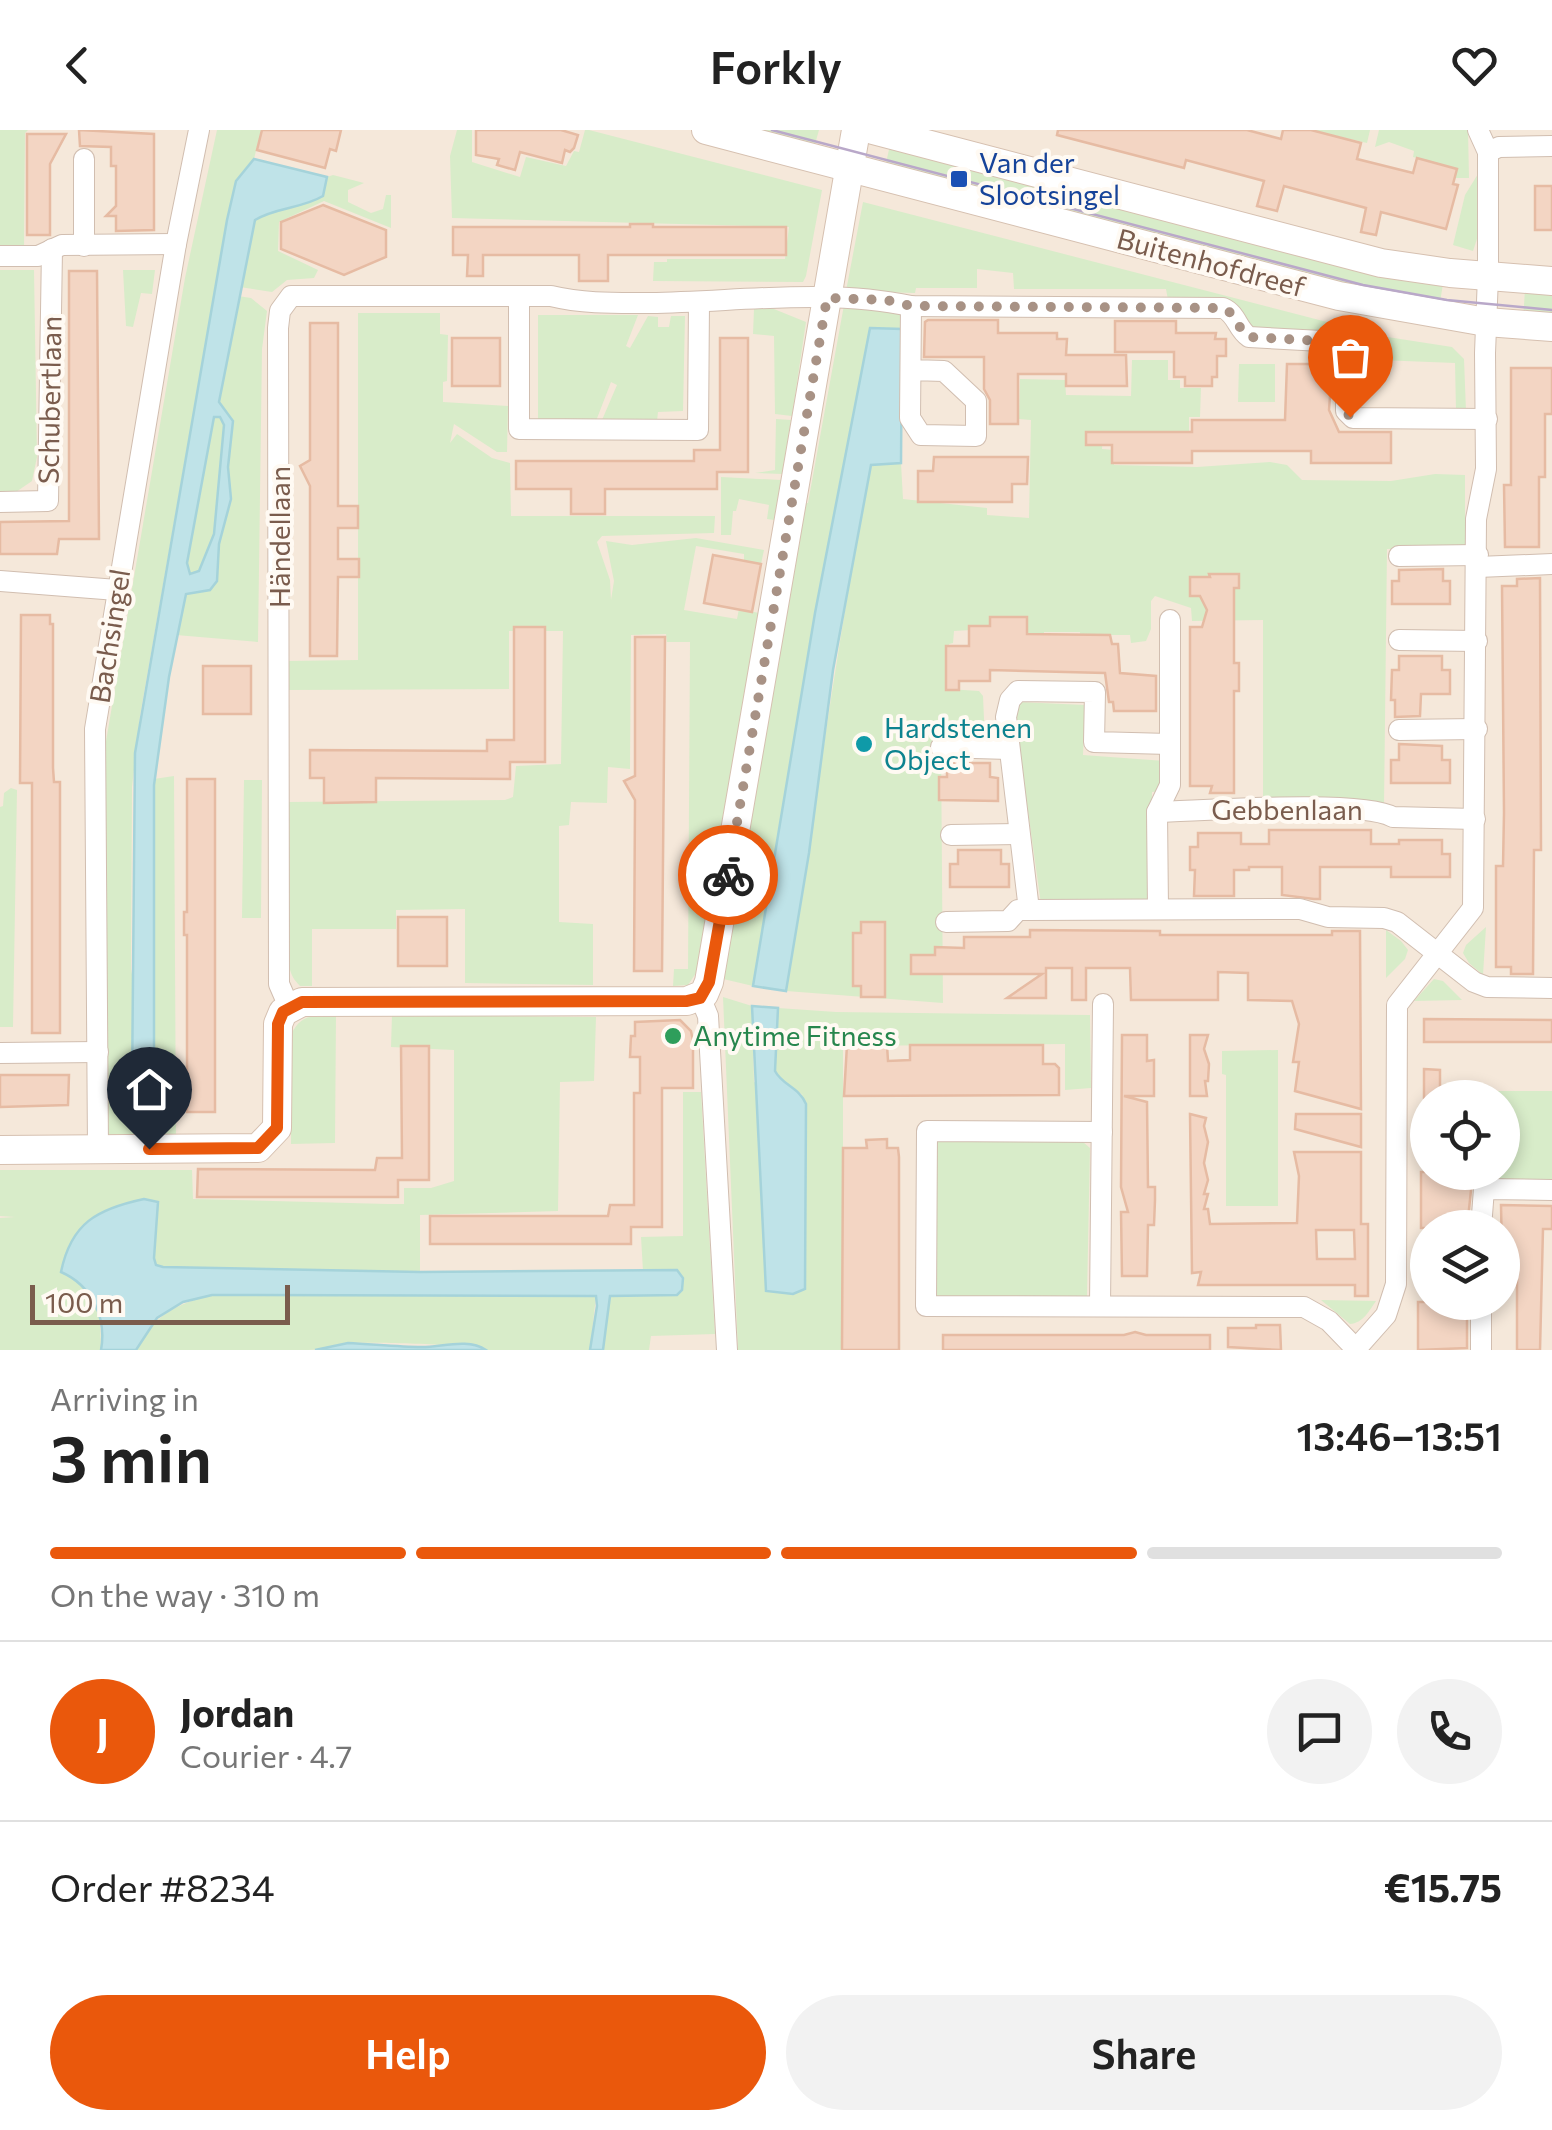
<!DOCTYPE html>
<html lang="en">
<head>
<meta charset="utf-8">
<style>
  body { margin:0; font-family:Commissioner,sans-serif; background:#f2f2f2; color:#222; height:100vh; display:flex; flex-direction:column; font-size:38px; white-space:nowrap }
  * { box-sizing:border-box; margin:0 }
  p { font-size:32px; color:#767676 }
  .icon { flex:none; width:55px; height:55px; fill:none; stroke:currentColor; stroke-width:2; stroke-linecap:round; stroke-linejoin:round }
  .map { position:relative; height:1220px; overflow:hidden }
  .details { display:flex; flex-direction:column; background:#fff; flex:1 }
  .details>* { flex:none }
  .tools { position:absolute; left:1410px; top:950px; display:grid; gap:20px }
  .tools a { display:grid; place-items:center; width:110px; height:110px; border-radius:50%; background:#fff; box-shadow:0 5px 15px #0003; font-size:50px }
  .scale { position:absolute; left:30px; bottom:25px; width:260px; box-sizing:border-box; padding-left:10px; border:5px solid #7a5c4d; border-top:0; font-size:28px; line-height:35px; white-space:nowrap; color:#7a5c4d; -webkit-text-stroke:8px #fffaf3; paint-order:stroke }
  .pin { position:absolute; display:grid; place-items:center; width:85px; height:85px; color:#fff; margin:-102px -42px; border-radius:50% 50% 50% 0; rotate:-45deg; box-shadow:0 0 10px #0007 }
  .pin .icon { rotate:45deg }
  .courier { position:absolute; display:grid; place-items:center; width:100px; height:100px; margin:-50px; border:8px solid #ea580c; border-radius:50%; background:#fff; color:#222; box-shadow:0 2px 12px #0007 }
  .overview em { font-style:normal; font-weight:600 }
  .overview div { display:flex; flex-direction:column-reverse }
  .overview { display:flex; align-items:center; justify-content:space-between; height:170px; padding:0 50px }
  h1 { font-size:65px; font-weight:600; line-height:75px }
  .bar { display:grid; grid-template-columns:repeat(4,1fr); gap:15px 10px; align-content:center; height:120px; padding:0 50px }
  .bar i { height:12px; border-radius:8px; background:#e0e0e0 }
  .bar .selected { background:#ea580c }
  .bar p { grid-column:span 4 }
  .line { display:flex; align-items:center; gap:25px; padding:0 50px; border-top:2px solid #e0e0e0 }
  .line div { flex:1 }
  .round { display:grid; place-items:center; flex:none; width:105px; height:105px; border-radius:52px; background:#f2f2f2 }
  .cta { display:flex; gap:20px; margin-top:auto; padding:20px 50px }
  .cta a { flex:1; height:115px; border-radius:60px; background:#ea580c; color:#fff; font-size:40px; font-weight:600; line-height:115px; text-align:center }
  .cta a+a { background:#f2f2f2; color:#222 }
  header { display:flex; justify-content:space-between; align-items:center; height:130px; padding:0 50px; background:#fff; font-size:45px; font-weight:600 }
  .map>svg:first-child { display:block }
  .residential { fill:#f5e8da; fill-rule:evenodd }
  .green { fill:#d8ecc9 }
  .water { fill:#bfe3e8; stroke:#a5d3da; stroke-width:2.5; fill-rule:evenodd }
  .building { fill:#f3d5c3; stroke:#e6bba3; stroke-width:2.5; fill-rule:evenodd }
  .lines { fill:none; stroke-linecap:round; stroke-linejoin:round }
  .street-casing { stroke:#d1beb0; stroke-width:22 }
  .secondary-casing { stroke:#d6c0b0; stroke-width:30 }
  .street { stroke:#fff; stroke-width:20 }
  .secondary { stroke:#fff; stroke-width:28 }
  .tram { stroke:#b9a8c9; stroke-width:2.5 }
  .done { stroke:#a89285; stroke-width:10; stroke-dasharray:0 18 }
  .route { stroke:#ea580c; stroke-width:12 }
  .transit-dot { fill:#1a4fb4; stroke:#fffaf3; stroke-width:4 }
  .culture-dot { fill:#0f9aa8; stroke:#fffaf3; stroke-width:4 }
  .leisure-dot { fill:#2e9e5b; stroke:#fffaf3; stroke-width:4 }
  .labels { text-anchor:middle; stroke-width:8; stroke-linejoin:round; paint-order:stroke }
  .transit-label { font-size:28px; fill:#164399; stroke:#fffaf3; text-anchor:start }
  .street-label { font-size:28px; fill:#7a5c4d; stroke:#fffaf3 }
  .culture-label { font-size:28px; fill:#0d838f; stroke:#fffaf3; text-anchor:start }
  .leisure-label { font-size:28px; fill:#27864d; stroke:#fffaf3; text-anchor:start }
</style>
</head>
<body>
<header><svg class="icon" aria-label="back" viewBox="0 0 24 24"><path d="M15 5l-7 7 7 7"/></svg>Forkly<svg class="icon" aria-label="heart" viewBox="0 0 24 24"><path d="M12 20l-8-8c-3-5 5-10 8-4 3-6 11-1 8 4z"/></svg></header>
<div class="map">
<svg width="1552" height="1220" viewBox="0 0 1552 1220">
  <rect width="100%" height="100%" fill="#fdf6ec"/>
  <!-- residential -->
  <path class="residential" d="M0,0h1552v1220h-1552zM1428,968h74v74h-74zM1428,1098h74v74h-74z"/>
  <!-- green -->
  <g class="green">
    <path d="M0,0h28l-3,3 -1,116 -24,-1z"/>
    <path d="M217,0h44l-7,29 -18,23 -9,38 -87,496 -8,71 -1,182 22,119 1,-303v-6l20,-3 2,364 -73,-1 2,-392 80,-469z"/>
    <path d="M457,0h15v32l48,15 6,-20 40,9 8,-15 5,1 6,-22h4l233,60 -16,86 -3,6 -150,-1 1,-19h13v-3h118l4,-32 -337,-9 -2,-62z"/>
    <path d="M730,0h89l-5,18z"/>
    <path d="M1312,0h58l-3,13z"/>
    <path d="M1379,0h89l1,48h-14l2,-9 -8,-3 -18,7 2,-11 -20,-5 1,-6 -25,-9 -14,5z"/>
    <path d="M890,15l554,133 -5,30 -553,-145z"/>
    <path d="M1478,44l-1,65 -4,12 -20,-6 12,-50z"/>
    <path d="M333,45l31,8 -16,7v12l23,11 12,-4 3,-14h5v33l-67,-27 -45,21 -1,29 40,19 -4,8 -27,2 -15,12 -32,-5 14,-67c22,-13 46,-11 69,-24l4,-19z"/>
    <path d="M863,72l518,134 71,11 12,12 2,52h-10l-1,-48 -101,-4v-8l-100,-18 -15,-20 -71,-13 -2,-11h-152l-1,-16 -36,-4v19h-61l-1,5 -69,-2z"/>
    <path d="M0,140h34l3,187 -5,24 -19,13h-13z"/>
    <path d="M123,140h32l-3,24 -11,-1 -8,34 -7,-1z"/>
    <path d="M1525,159l27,3v29l-29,-1z"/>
    <path d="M238,166l13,2 16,13 -5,38 -4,293 -82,-7 10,-41 24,-4 7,-9 2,-37 12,-45 -3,-32 5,-46 -14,-19z"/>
    <path d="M844,175l52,3 10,10v108l-5,-1 1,-96 -87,284 -62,373 -34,-8 82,-475h7z"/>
    <path d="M769,177l37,15 -14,94 -17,-2 -1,-78 -21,-2 1,-25z"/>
    <path d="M358,183h82v21l8,1 -1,46 -4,1v20l65,4 -1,46h-10l-43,-28 -4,19 7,-9 35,24 18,5 1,53h204l-1,17 -112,3 -5,6 13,38 1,20 3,-19 -8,-40 26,4 64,-7 68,12 -3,14 -17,-3v-7l-48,-8 -12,64 53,9 2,-10 20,4 -63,360 -8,12 -15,1 1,-17h14l2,-327h-23l-1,-8 -35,1 -1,134 -22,-2 -1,36 -36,-1 -2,23 -10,1v96l34,2v61l-128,-2v-74l-69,1v19h-84v57h-12c-6,-6 -9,-11 -11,-20 -8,-49 -1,-114 -1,-164l217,-2 8,-3 3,-31 45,-2 2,-133h-54v58l-221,1v-29l70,-1z"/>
    <path d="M538,185h100l-12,31 4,2 18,-32 10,1v10h11l2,-11h14l-2,95 -25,1 -1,9 -55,-1 15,-35 -6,-3 -15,39 -58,1z"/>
    <path d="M1132,230h36v20h12v8h21l-1,29h-11v15l-86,-1 -1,18 12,1v15l83,2 73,-5 17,3 15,15 89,1 44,-7 30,1v73l-78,1 -3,258h-121v-187l-71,1 -1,-13 -36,-12 -4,5v28l-5,12 -15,2 -1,-8h-34l-15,11 -1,-14h-36v10l-56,-13 -34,2 -1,12 -4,1 -1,45 31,2 4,5 2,45 -44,2 2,260 -157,-12c29,-176 51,-352 85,-526l30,-2 2,36 84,9v7l42,3 2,-98 -12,-1 1,-40 45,1 1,15 65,1z"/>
    <path d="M1239,234h36v38h-37z"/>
    <path d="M214,286l6,1 4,8 -10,109 -15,38 -10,2 -2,-11z"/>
    <path d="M776,289l15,1 -9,54 -27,-1 20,-3z"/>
    <path d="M721,347l60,3 -7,40 -7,-1 2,-14 -30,-6 -3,12h-3l-2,24h-10z"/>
    <path d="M1019,572l66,3 -2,50 82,6 -1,30 -12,1 -1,112h-110l-27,-192z"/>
    <path d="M244,650h18l-1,138h-19z"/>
    <path d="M11,658l6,2 -4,237h-13v-220l3,-1 1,-13z"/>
    <path d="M1486,797l-3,48 -14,-12 -6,-10 3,-8z"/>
    <path d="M1386,800l15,11 7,9 -3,9 -19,19z"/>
    <path d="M1434,849l9,2 19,19 -48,1z"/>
    <path d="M723,867l29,9 2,76 49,13 -24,-17 -4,-7 3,-63 58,4 254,3 1,73 -26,2v-46l-222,2v304h-105z"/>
    <path d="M336,885l-1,128 -44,1v-109c10,-22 23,-19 45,-20z"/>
    <path d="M392,885l204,2 -2,64 -34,1 -2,129 -138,4v57l-257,-5 -7,-2 -2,-7 4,-55 -14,-4 -25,6 -38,76 19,35 1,34h-101v-132l15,-1 -15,-1v-46h192l1,29 195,5h16v-16h27l23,-7v-131l-63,-3z"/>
    <path d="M1278,920v156h-52v-131l-4,-1v-23z"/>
    <path d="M1480,961h72v89h-72v-7l22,-1v-74l-22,-1z"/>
    <path d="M683,962h18l14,242 -64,2 -2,14h-46l7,-54 67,-1v-25l-34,1 -2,-34 42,-1z"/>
    <path d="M934,1011l149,1 7,6 -3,148 -156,2z"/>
    <path d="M212,1165l384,1 -6,54h-104c-9,-6 -122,-8 -139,-7 -13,1 -26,7 -39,7 -57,0 -115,0 -172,0 16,-34 42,-47 76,-55z"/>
    <path d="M1321,1170l55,1c-7,10 -13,22 -26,23z"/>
  </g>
  <!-- water -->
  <g class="water">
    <path d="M254,29l73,18 -4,19c-22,13 -47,11 -68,24l-36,182 14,19 -5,46 3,32 -12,45 -2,37 -7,9 -24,4 -17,83 -15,108v285l-1,18 -5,6 -16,-6 3,-335 92,-533 9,-39zM214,287h6l4,8 -10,109 -15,37 -9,3 -3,-11z"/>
    <path d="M870,198l32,1 -1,134 -30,2 -38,205 -24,183 -23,138 -33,-5 62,-373z"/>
    <path d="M752,876l26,2 -3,63c7,14 25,17 31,33l-1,185 -12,5 -27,-3z"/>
    <path d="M144,1069l14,3 -4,56 2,7 7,2 257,5 257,-2 6,8 -1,12 -5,5 -67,1 -7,54h-13l7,-44 -1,-10 -384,-1 -29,7 -26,16 -21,32h-35c6,-33 -10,-65 -40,-78 10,-49 36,-63 83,-73z"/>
    <path d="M348,1213c24,1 49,4 74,4 20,0 46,-9 64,3h-171z"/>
  </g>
  <!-- building -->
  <g class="building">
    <path d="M79,0l75,4v96l-38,1v-15h-10l10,-10v-40h-5v-19l-31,-1z"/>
    <path d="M262,0h79l-5,21 -6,-2 -5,19 -68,-18z"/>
    <path d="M476,0h85l17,5 -4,13 -4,4 -5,-2 -3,13 -42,-11 -5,18 -18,-5 2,-6 -23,-4z"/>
    <path d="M1058,0h189l34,9 2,-9h28l50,13 -4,16 56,14 4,-15 40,11 -4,15 5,1 -12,44 -65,-17 -5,23 -15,-3 5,-24 -82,-22 -7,25 -20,-5 7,-25 -78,-21 -2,8 -127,-33z"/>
    <path d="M27,4h39l-16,30v71h-23z"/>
    <rect x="1535" y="56" width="17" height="44"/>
    <path d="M323,75l63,25v27l-42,18 -63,-26v-27z"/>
    <path d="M630,94h23v3h133v28h-178v26h-29v-26h-96v21h-16l1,-21h-15v-28h177z"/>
    <path d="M69,141h28l2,268h-40l-2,15h-57v-32l69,-1z"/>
    <path d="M928,190h70v13h59v6h10l-1,16h60l1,31h-61v-12h-48v50h-28v-24l-6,-11v-32h-60l1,-35z"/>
    <path d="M1115,191h61v12h40l-1,6h11v17h-9v21h-5v9h-27v-9h-11v-25h-59z"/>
    <path d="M310,193h28v183h20v22h-20v31h21v18h-21l-1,79h-27v-170l-10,-20 10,-6z"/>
    <rect x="452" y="208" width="48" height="48"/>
    <path d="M720,208h28v134h-31v17h-112v25h-34v-25h-55v-28h178v-11h26z"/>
    <path d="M1287,234h40v5h5l-3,41 10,22h52v31h-80v-12h-119v12h-80v-18h-26v-13h106v-12h93z"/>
    <path d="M1511,238h41v46h-7v63h-6v70h-34l-1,-62h7z"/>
    <path d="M934,327h94l-1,27h-15v18h-94v-31h15z"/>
    <path d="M713,425l48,9 -9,48 -48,-9z"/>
    <path d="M1443,439v12h7v23h-58v-23h7v-11z"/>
    <path d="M1209,444h30v14h-5v75h5v28h-5v102h-24l2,-7h-22v-159h12l5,-17 -7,-14h-10v-19h20z"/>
    <path d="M1540,448l1,272h-7l-1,124h-22v-7h-15v-101h7l1,-53 -2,-227h15v-7z"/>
    <path d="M21,485h29v9h3v144l1,14h6v251h-28v-250h-12z"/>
    <path d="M990,487h37v17l83,1 2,9h6l2,29 36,3v35h-42l-1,-9h-4l-4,-29 -115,-3v11h-31v9h-13v-44h23v-20h21z"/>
    <path d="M514,497h31v135h-35v17l-134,-1v24l-52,1v-25h-14v-28l177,1v-11h27z"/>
    <path d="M635,507h30l-3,334h-28l1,-171 -11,-19 11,-5z"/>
    <path d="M1399,526h43v14h8v24h-29l-1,22 -25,1v-17h-4l1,-30h7z"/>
    <rect x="203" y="536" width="48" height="48"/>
    <path d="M1399,614l43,2v14h8v23h-59v-23h8z"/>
    <path d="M947,633h43v14l8,1v23l-59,-1v-23h8z"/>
    <path d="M187,649h28v333h-28v-177h-3v-23h3z"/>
    <path d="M1269,700h102v14h28v-4h43v14h8v23h-59v-10h-71v32h-6l-32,-4v-28h-33v3h-15v26h-40l1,-26h-5v-23h8v-14h43v11h28z"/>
    <path d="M958,720h43v14h8v23h-59v-23h8z"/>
    <rect x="398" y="787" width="49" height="49"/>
    <path d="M861,792h24v75h-24v-11h-8v-53h8z"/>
    <path d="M1030,800l130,1v4h172v-4h28l1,178 -66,-18 4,-29h-6l6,-38 -7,-23 -44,-1v-27l-30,-1v28h-87l-1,-32h-44v32h-14v-32h-26v30h-39l35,-24h-131v-19h24v-8l29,1v-11h66z"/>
    <path d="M1424,889l128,1v22h-128z"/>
    <path d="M680,890l11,11 2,10v47h-31v139h-31v17h-201v-28h178l2,-11h24v-112h6v-36h-10l1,-21h4v-14z"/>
    <path d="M1122,905h25v26l7,-1v36h-30l23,6 1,85h7v13l-1,25h-6l-1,51h-25l-1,-64h7l-7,-25z"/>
    <path d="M1190,905h18l-4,14 5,15 -1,17h-3l2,15h-17z"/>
    <path d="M847,915h40l1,16 22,-1v-15h133v19h12l4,4v27l-215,1z"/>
    <path d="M401,916h28v134h-31v17h-201l1,-28 177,1 2,-12h25z"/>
    <path d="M1424,939l16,1v28h-16z"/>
    <path d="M0,945h69l-1,30 -68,2z"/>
    <path d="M1190,984l16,4 -2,8 4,16 -4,21 4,17 -4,14h4l-4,15h4l2,15 87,-1 2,-47 -5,-24h67v72h7v72h-13v-11h-157l3,-13 -9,1zM1316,1100h38l1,29h-38z"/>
    <path d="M1296,984h65v33l-66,-18z"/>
    <path d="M887,1009v9h11l1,9v193h-57l1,-202h24l-1,-8z"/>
    <path d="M1421,1042h23v8l28,1 -5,47h-46z"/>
    <path d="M1501,1075l51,1v23h-9l-3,121h-23v-96h-15z"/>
    <path d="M1418,1172h49v46l-49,2z"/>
    <path d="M1256,1195h24l1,25 -53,-3v-19h28z"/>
    <path d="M1135,1202l11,3h64v15h-267v-15h181z"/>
  </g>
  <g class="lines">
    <defs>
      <g id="street">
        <path d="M1488,22l11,-5 53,-1"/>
        <path d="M84,29v87"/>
        <path d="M0,126h38l24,-11 114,-1"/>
        <path d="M519,166v133l179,1 1,-128"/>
        <path d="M911,176l-1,112 11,17 55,1v-35l-32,-30 -33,-1"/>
        <path d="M0,372l48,-1 4,-252"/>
        <path d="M1399,426l79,-1"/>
        <path d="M1478,437l74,-3"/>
        <path d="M0,451l117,9"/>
        <path d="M1399,510l78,1"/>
        <path d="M1399,600l78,-1"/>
        <path d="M941,617l68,2"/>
        <path d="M1157,682c44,-1 205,-13 236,5l82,2"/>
        <path d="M951,705l68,-1"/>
        <path d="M1158,779l-1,-97 13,-27v-165"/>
        <path d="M1029,780l-23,-193 4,-17 8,-9 77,1 -1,50 75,2"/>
        <path d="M946,792l62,-1 10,-11h11l271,-1 28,8 56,1 13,4 77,60 13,5 65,1"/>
        <path d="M700,867l8,19 19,334"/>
        <path d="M289,877l-10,-23 -1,-656 2,-17 11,-15h260c33,8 65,7 99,7 86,-1 177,-15 261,3l312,2c14,6 14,21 26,29l91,5 6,11v58l7,7 134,1"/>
        <path d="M0,923l98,-1"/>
        <path d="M1102,1002l-175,-1 -1,175 378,1 25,14 28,29"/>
        <path d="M98,1019l-3,-420 81,-485 23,-114"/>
        <path d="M1481,1098l3,-39 68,1"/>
        <path d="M1481,1172v48"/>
        <path d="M1100,1176l3,-302"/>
        <path d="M1355,1220l31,-35 10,-31 1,-279 76,-97 3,-389 10,-50 -1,-116 3,-77v-124l-10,-22"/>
      </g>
      <g id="secondary">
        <path d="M706,0l633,166 147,26 66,5"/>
        <path d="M873,0l508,133 69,10 102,8"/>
        <path d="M0,1020l258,-2 19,-20 1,-104 5,-12 19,-10 385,-1 17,-7 5,-12 147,-852"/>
      </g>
    </defs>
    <!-- street casing -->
    <use href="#street" class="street-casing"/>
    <!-- secondary casing -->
    <use href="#secondary" class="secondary-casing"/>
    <!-- street -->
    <use href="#street" class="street"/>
    <!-- secondary -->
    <use href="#secondary" class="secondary"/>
    <!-- tram -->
    <path class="tram" d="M772,0l591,155 84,15 105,10"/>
  </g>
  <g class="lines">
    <!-- done -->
    <path class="done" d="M728,745l99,-577 59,2 25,6 312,2c14,6 14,21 26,29l91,5 6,11v58l4,6"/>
    <!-- route -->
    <path class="route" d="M149,1019l109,-1 19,-20 1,-104 5,-12 19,-10 385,-1 13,-3 9,-16 19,-107"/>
  </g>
  <!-- markers -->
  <rect class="transit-dot" x="949" y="39" width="20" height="20" rx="5"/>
  <circle class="culture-dot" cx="864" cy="614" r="10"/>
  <circle class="leisure-dot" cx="673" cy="906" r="10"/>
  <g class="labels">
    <!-- transit labels -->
    <g class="transit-label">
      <text x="979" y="43">Van der<tspan x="979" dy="32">Slootsingel</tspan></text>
    </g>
    <!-- street labels -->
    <g class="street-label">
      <text transform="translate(1211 133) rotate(15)" y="10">Buitenhofdreef</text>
      <text transform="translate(50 270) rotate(-89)" y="10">Schubertlaan</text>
      <text transform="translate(280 407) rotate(-90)" y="10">Händellaan</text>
      <text transform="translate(110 506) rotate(-81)" y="10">Bachsingel</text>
      <text x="1287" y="690">Gebbenlaan</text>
    </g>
    <!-- culture labels -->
    <g class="culture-label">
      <text x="884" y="608">Hardstenen<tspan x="884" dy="32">Object</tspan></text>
    </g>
    <!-- leisure labels -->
    <g class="leisure-label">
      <text x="693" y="916">Anytime Fitness</text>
    </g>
  </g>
</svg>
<div class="tools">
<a><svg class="icon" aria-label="locate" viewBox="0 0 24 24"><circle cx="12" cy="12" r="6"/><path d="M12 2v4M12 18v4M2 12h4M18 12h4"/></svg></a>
<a><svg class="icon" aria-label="layers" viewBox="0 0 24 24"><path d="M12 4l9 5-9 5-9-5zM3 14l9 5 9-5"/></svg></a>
</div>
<div class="scale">100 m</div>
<div class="pin" style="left:1350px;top:287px;background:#ea580c"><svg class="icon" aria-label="bag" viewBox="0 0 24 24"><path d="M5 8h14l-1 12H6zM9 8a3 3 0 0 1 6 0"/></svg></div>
<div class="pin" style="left:149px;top:1019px;background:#1f2937"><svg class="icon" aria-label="home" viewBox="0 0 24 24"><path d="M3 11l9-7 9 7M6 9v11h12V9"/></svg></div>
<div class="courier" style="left:728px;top:745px"><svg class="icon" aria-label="bike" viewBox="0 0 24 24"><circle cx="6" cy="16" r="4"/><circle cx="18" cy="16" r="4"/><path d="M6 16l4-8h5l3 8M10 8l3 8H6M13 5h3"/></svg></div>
</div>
<section class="details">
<div class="overview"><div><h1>3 min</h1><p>Arriving in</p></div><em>13:46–13:51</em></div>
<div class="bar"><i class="selected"></i><i class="selected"></i><i class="selected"></i><i></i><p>On the way · 310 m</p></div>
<div class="line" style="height:180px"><b class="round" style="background:#ea580c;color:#fff">J</b><div><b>Jordan</b><p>Courier · 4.7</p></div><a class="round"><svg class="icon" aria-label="chat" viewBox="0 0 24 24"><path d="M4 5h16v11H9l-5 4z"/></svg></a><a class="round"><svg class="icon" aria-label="phone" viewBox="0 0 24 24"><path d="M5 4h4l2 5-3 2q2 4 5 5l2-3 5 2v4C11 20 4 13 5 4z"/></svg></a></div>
<div class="line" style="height:130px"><div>Order #8234</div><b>€15.75</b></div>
<div class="cta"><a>Help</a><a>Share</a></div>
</section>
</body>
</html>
